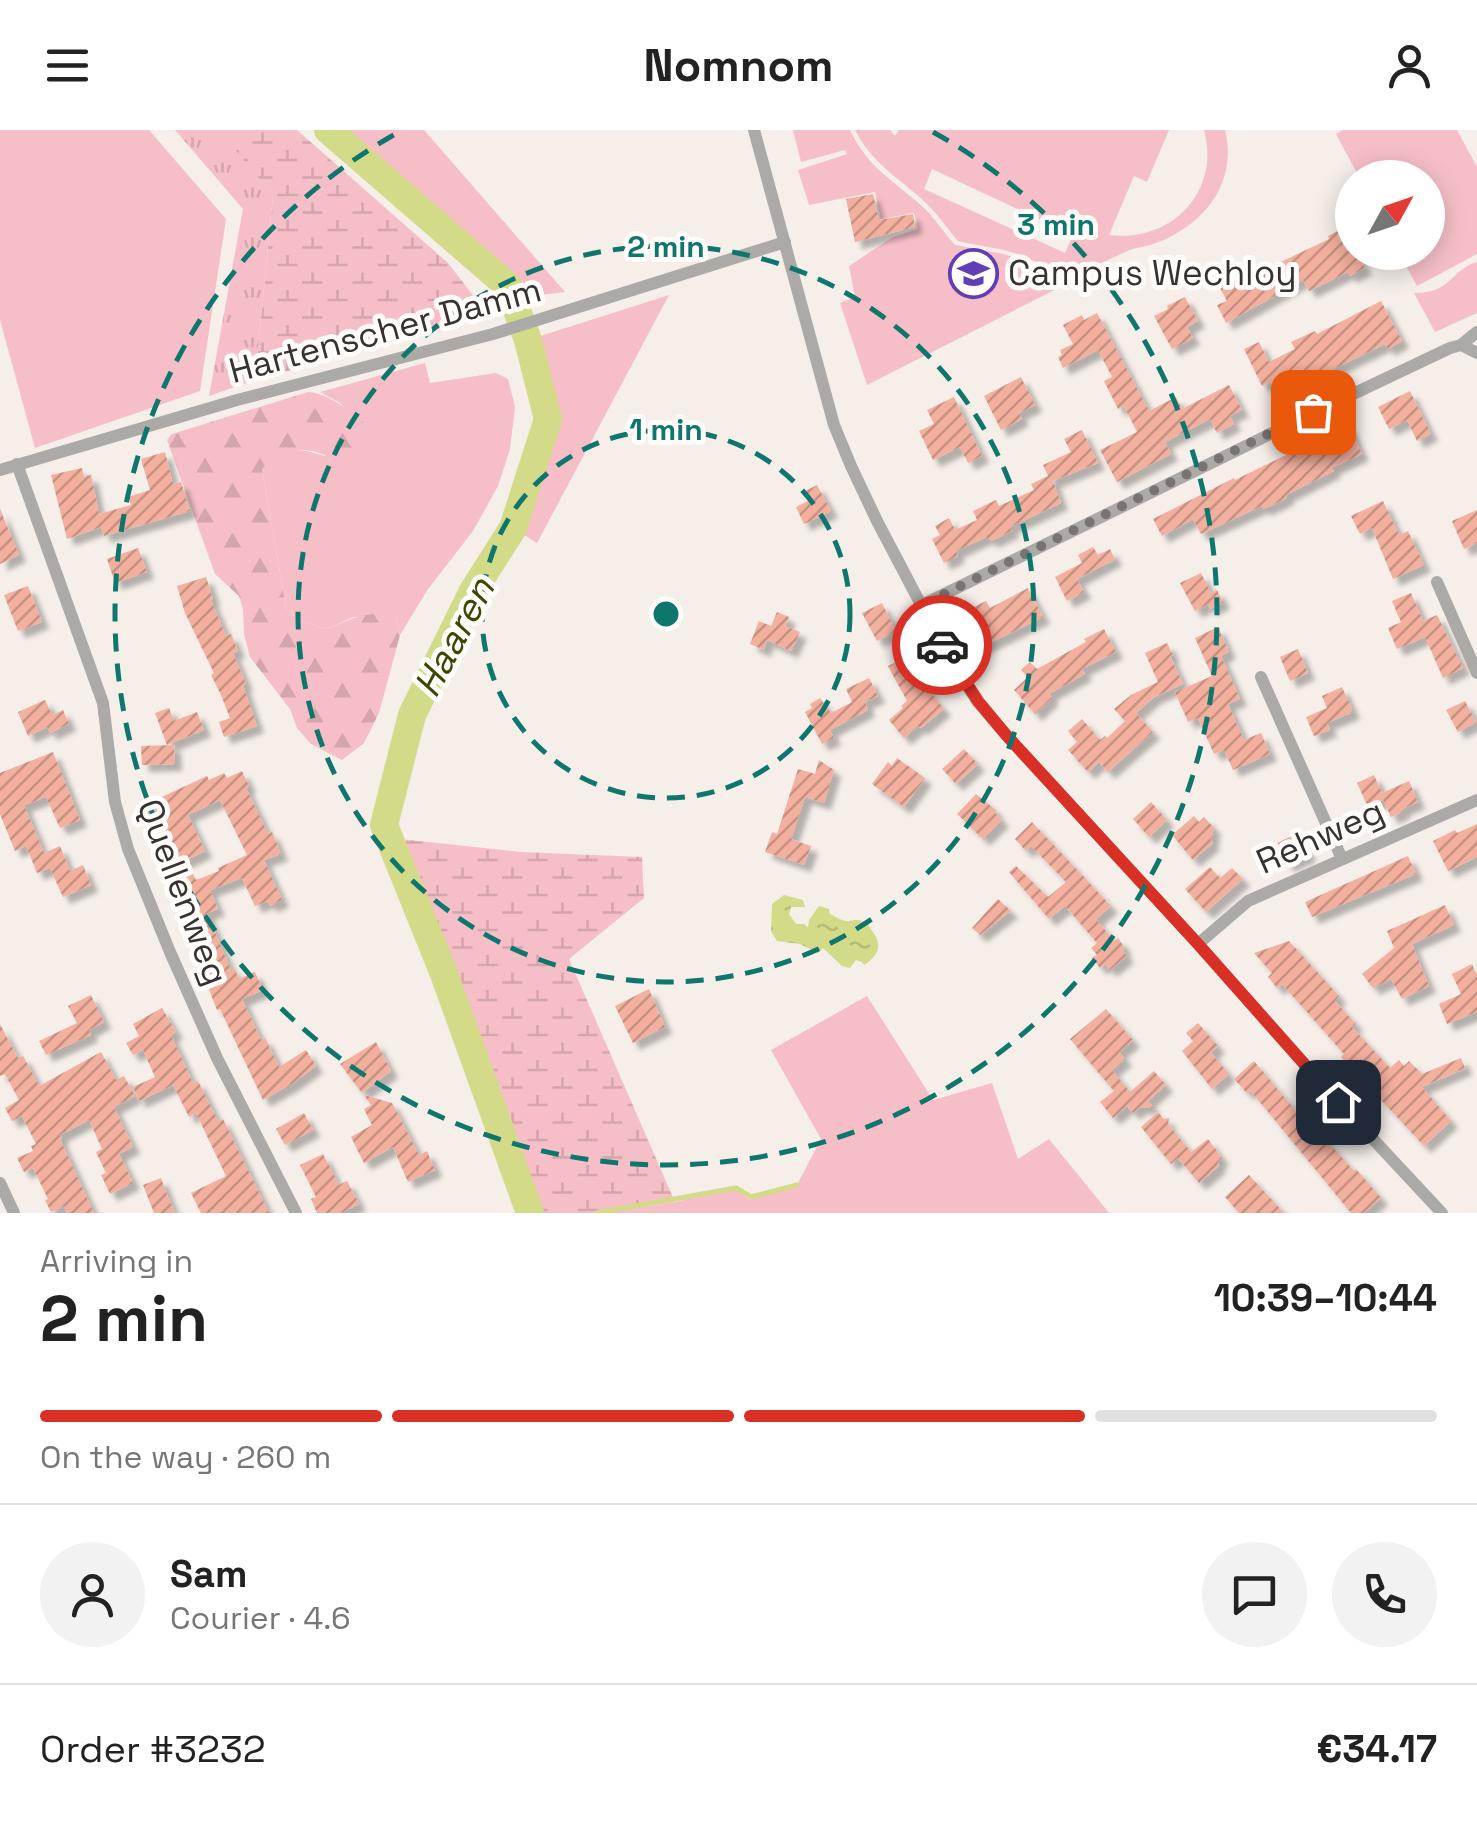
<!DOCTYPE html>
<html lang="en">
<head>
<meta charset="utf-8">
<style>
  body { margin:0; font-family:"Space Grotesk",sans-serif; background:#f2f2f2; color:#222; height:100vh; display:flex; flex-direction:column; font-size:38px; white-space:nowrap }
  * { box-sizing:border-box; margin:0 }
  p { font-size:32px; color:#767676 }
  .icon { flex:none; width:55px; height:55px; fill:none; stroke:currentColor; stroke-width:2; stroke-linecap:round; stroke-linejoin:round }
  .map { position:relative; height:1083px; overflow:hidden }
  .details { display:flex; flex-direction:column; background:#fff; flex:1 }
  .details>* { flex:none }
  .needle { width:65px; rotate:50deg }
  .fabs { position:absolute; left:1335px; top:30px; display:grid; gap:20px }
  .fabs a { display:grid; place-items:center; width:110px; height:110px; border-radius:50%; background:#fff; box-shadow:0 5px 25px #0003; font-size:50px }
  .pin { position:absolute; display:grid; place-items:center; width:85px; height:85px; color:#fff; margin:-42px; border-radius:20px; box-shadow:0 5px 15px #0006 }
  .courier { position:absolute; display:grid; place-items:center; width:100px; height:100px; margin:-50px; border:8px solid #d93025; border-radius:50%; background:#fff; color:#222; box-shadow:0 2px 12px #0007 }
  .headline em { font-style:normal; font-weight:700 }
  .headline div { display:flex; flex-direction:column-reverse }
  .headline { display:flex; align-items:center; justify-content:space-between; height:170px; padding:0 40px }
  h1 { font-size:65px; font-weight:700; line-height:75px }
  .bar { display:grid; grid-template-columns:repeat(4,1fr); gap:15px 10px; align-content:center; height:120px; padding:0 40px }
  .bar i { height:12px; border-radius:8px; background:#e0e0e0 }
  .bar .active { background:#d93025 }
  .bar p { grid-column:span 4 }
  .line { display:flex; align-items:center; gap:25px; padding:0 40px; border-top:2px solid #e0e0e0 }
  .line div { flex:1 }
  .round { display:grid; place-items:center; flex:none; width:105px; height:105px; border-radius:52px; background:#f2f2f2 }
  header { display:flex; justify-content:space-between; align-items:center; height:130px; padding:0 40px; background:#fff; font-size:45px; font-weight:700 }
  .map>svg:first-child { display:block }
  .grass { fill:#f6bfc7; fill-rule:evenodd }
  .forest { fill:url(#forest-firs) }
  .wetland { fill:url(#wetland-marsh) }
  .park { fill:url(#park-tufts) }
  .water { fill:url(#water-ripples) }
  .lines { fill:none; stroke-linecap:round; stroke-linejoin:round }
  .stream { stroke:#d3da88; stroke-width:5 }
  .river { stroke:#d3da88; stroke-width:28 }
  .building { fill:url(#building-hatch); filter:url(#shadow) }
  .minor { stroke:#abaaa7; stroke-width:12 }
  .done { stroke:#787471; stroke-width:10; stroke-dasharray:0 18 }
  .route { stroke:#d93025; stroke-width:12 }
  .ring { fill:none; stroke:#0f766e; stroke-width:5; stroke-dasharray:18 12 }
  .labels { text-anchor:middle; stroke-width:10; stroke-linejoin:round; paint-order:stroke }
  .poi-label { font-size:35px; fill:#353230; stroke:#fffcfa; text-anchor:start }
  .street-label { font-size:35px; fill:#353230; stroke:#fffcfa }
  .water-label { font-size:38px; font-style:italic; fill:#414503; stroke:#fffcfa }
  .centre { fill:#0f766e; stroke:#fffcfa; stroke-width:5 }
  .ring-label { font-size:30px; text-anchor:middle; font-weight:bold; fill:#0f766e; stroke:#fffcfa; stroke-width:10; stroke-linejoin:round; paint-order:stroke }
</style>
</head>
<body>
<header><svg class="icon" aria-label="menu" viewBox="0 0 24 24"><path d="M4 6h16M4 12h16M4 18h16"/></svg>Nomnom<svg class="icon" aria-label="person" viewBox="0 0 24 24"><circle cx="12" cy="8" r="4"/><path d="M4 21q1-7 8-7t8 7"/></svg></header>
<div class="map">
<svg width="1477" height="1083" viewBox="0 0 1477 1083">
  <defs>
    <pattern id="forest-firs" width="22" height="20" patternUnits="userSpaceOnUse" patternTransform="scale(2.5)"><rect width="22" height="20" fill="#f6bfc7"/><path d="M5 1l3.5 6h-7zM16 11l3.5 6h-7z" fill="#d4a5ab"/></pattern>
    <pattern id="wetland-marsh" width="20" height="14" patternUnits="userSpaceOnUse" patternTransform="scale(2.5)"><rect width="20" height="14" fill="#f6bfc7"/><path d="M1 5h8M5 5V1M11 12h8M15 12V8" fill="none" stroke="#d4a5ab"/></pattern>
    <pattern id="park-tufts" width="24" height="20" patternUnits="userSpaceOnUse" patternTransform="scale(2.5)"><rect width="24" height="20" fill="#f6bfc7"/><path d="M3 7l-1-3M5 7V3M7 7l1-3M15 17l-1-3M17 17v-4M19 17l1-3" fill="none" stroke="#d4a5ab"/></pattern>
    <pattern id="water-ripples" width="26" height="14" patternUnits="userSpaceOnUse" patternTransform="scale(2.5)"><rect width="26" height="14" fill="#d3da88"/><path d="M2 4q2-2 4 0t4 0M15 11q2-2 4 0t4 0" fill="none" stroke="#b6bc76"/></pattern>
    <pattern id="building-hatch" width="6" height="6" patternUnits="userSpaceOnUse" patternTransform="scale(2.5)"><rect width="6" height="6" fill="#f4b09f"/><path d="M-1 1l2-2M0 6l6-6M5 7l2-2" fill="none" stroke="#c69082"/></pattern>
    <filter id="shadow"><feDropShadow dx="7" dy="7" stdDeviation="2.5" flood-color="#0004"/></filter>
  </defs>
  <rect width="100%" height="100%" fill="#f5eee9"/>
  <!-- grass -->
  <g class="grass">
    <path d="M0,0h149l77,89 -26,172 -165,57 -35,-128z"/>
    <path d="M342,0h82l141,162 -42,5 -21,-31z"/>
    <path d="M793,0h57c19,39 43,50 73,77 12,11 21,26 32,38l49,9 72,25 -209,106 -27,-82 15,-6 -6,-31 44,-29 25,-8 -4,-16 -33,6 -6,-27 -66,13 -11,-35 49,-16 -2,-4 -44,12z"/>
    <path d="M855,0h35l5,6 4,-6h270l-22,52 -13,-6 -25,59c62,8 112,-43 95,-105h21c13,53 -21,95 -69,113 -9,4 -20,4 -29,8 -18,8 -38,20 -58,20 -20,0 -39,-14 -58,-19 -18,-5 -36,-7 -53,-11 -10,-12 -20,-26 -31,-37 -27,-26 -54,-39 -72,-74zM932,39l141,66 -8,18 -141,-64z"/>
    <path d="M1343,0h114l20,37v87l-60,32 -18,-33 29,-1v-74l-69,-1 -23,-43z"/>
    <path d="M1477,132v51l-42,19 -21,-39c3,0 15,-1 18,-2 18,-5 26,-24 45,-29z"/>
    <path d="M669,165l-132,248 -24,-15 35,-109 -20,-79z"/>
    <path d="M425,233l5,20 66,-10 12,6 7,28 -5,42 -12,37 -25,45 -45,58 -28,46 -4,-19 -43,1 -25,12 -28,-8 -14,-13 -24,-139c24,-23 32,-22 63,-13l28,-40 -13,-13 -20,-11z"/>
    <path d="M867,866l66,104 59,-17 26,76 31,-20 60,74h-502l68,-11 61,-14 15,9 46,-12 24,-46 -50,-89z"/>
  </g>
  <!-- forest -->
  <path class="forest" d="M308,262c24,1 69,35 74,58l-27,17c-38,-15 -59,-31 -93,2l24,139 14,13 28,8c21,-10 44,-20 68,-13l4,19 -21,78 -15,30 -22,17 -31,-16 -14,-16 -7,-19 -40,-52 -6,-23 -1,-25 -4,-13 -24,-22 -48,-134 5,-6z"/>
  <!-- wetland -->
  <g class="wetland">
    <path d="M217,0h80l151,133 40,52 -233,65 18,-185z"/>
    <path d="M390,708l131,14 121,5 2,41 -75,61 106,243 -68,11h-78z"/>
  </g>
  <!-- park -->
  <path class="park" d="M175,0h44l54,65 -18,185 -46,16 34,-187z"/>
  <!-- water -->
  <path class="water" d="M784,765l19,5 2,7h-14l-2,7 7,10h8l4,3 1,-7 10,-14 10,3 1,5c5,2 10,6 15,7 10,1 7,-3 16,0 7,2 8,5 12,11 10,14 5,24 -9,33l-2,-3 -6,-2 -6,8 -8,-2 -19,-18 -5,5 -18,-9 -23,-3 -6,-10 1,-27z"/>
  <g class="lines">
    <!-- stream -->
    <path class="stream" d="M596,1083l140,-25 15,9 46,-12"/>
    <!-- river -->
    <path class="river" d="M328,0l180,156 20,54 20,79 -35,109 -40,63 -61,124 -28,110 60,149 86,239"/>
  </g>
  <!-- building -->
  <g class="building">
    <path d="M873,64l6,26 34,-6 2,13 -60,15 -9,-43z"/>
    <path d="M1343,98l9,17v7h4l9,16 -15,8 -2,-4 -39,19 -6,-11 -77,43 -9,-18 10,-4 -7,-13 19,-10 4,7 25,-14 -2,-2 63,-30 -1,-3z"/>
    <path d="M1185,167l13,24 -11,6 6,11 -21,11 -18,-33 14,-7 -1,-3z"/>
    <path d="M1381,171l21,40 -14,8 -3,-5 -107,52 -7,-14 -9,4 -18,-37 15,-7 10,20 26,-13 -4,-7 24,-11 2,3z"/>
    <path d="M1097,183l52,98 27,-14 6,12 47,-24 13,25 -12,6 4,8 -17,9 -7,-14 -45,23 6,12 -54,28 -17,-32 37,-18 -13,-26 -6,3 -14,-28 8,-4 -14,-27 -35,18 -5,-11 4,-2 -2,-5 13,-6 -10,-19 19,-10 2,5z"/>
    <path d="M1021,247l14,28 -16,8 3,6 -21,11 -17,-34z"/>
    <path d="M1410,261l21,43 -14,7 -10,-21 -18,9 -11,-22z"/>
    <path d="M954,267l28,59 -14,7 -8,-16 -27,13 -14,-29 15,-7 -7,-14z"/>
    <path d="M1348,294l14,30 -30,14 2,3 -48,24 1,3 -23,11 -2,-3 -61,28 -8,-15 -31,17 -9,-17 81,-41 1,2 55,-27 -1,-2 18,-9z"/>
    <path d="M1082,300l16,33 -45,18 8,22 -51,24 2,4 -21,10 -1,-3 -3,1 -1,-2 -30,14 2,5 -14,7 -12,-24 8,-4 -5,-9 14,-8 6,12 22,-10 -4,-9 23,-11 3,6 35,-16 -3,-6 17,-8 -5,-11 28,-13 -7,-13z"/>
    <path d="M165,322l8,32 8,-2 9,29 -86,25 -3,-9 -34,12 -16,-64 31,-7 2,9 7,-2 8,39 32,-9 -3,-8 22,-7 -9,-31z"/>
    <path d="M817,355l14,26 -27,13 -8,-17 12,-6 -5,-9z"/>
    <path d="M1383,371l16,34 9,-4 16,34 -31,14 -21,-51 -12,6 -9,-18z"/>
    <path d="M0,379l19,46 -19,9z"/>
    <path d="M1477,380v33l-13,6 -12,-28z"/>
    <path d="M1093,417l5,8 12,-6 5,10 -38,20 7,13 -17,9 -12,-24 27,-14 -4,-8z"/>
    <path d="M138,418l9,24 -32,11 -8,-24z"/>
    <path d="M1201,443l10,20 6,-3 6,12 -13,7 -2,-5 -13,7 -15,-28z"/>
    <path d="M206,447l7,22 -2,1 15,36 5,-2 7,17 -5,2 13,31 -3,1 14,41 -33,11 -5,-15 11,-4 -9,-23 -10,-20 3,-2 -29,-60 -8,-27z"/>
    <path d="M28,456l14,36 -24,9 -14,-36z"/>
    <path d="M1028,458l15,29 -61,30 -18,-35 22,-11 4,7z"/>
    <path d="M1411,463l12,28 14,-6 26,53 -20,10 -18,-41 -28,12 -9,-21 13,-6 -9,-21z"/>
    <path d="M882,473l14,28 -19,10 -15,-28z"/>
    <path d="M777,482l12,5 -4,9 15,6 -9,19 -24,-11 -3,10 -14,-6 9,-23 12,5z"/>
    <path d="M1218,497l11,25 -8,4 19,43 -12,5 16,36 17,-7 9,21 -37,16 -9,-20 -10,4 -16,-36 -10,4 -13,-30 37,-16 -17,-38z"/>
    <path d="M1104,499l12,23 -34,17 3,5 -36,20 3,4 -17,16 -21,-24 14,-13 -7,-7 9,-8 7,7 49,-27 -2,-3z"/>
    <path d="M1167,513l6,12 -3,1 13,28 -29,13 -18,16 17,19 -45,40 -9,-10 -11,10 -20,-22 9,-8 -9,-11 14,-12 18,21 5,-4 2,2 18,-17 -11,-12 17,-14 27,-13 -13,-29z"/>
    <path d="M1298,519l10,24 -18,8 -10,-24z"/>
    <path d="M906,527l17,31 2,-2 19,23 -23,19 -3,-2 -14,12 -15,-18 14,-12 -2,-2 6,-5 -19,-35z"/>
    <path d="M869,548l9,18 -13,6 3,8 -38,20 4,8 -12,6 -17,-32 7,-4 -2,-4 10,-6 11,15 21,-11 -6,-13z"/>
    <path d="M1342,557l11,25 -26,11 3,7 -16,6 -8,-19 21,-9 -5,-12z"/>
    <path d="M45,570l7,15 11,-5 6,14 -19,9 -3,-6 -19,9 -10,-24z"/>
    <path d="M1465,571l11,21 -18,10 -12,-22z"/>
    <path d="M169,578l5,13 23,-9 7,18 -37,15 -12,-32z"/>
    <path d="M174,615l1,19 -33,1 -1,-19z"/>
    <path d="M964,619l14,15 -22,20 -14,-15z"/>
    <path d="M53,622l27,68 -20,8 -14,-31 -22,8 20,48 16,-7 10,25 13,-6 8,20 -28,12 -13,-29 -13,5 -11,-27 -11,5 -15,-37v-41z"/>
    <path d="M897,628l28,20 -21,29 -32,-23 16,-22 4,4z"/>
    <path d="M819,630l15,10 -10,33 -19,-6 -14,42 20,7 -7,19 -39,-13 7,-20 5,2 21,-65 17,5z"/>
    <path d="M242,641l7,15 -3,2 22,46 4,-2 9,22 -17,6 18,40 -12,6 -2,-5 -13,5 -13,-28 -32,12 8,19 -11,4 24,57 4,-1 4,10 16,-7 8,18 -21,9 19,41 4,-2 14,29 27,-17 10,16 -23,17 -30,17 -43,-91 -3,1 -49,-126 25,-10 3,6 23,-9 -1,-3 29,-13 -27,-55 -32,15 17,36 -26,13 -17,-37 -11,5 -10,-22 14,-6 -2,-3 54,-25 2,4 15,-7 3,5z"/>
    <path d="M1374,645l8,18 27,-12 9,21 -16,7 1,3 -12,5 -8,-17 -15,7 -11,-24z"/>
    <path d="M976,664l21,17 -2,2 7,7 -19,19 -26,-25z"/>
    <path d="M1151,672l16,18 -18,17 -16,-18z"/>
    <path d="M1194,686l5,6 5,-5 11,12 -4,3 3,4 -4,3 3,4 -20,17 -21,-25z"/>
    <path d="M1032,692l79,84 -15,13 18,22 4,-3 7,10 -3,2 5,6 -17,14 -5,-6 -5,4 -8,-10 5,-3 -6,-7 6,-5 -32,-37 -16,13 -40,-47 7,-6 32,31 18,-15 -35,-36 -5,5 -11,-12z"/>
    <path d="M1477,694v33l-29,14 -15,-30 22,-11 2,3z"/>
    <path d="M1299,703l10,22 -22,10 -10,-22z"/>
    <path d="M1408,726l8,18 -104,43 -7,-15z"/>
    <path d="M1210,737l10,11 12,-10 11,11 -37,33 -21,-23z"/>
    <path d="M998,769l13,12 -31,24 -8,-7z"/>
    <path d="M1445,775l9,20 -42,19 17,42 -27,13 -11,-20 -18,9 -11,-14 32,-26 -7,-17z"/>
    <path d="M1289,811l50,55 -4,5 21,23 -4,3 38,41 9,-8 5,6 5,-5 13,13 39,-16 4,10 -43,19 29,34 -27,25 -83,-89 3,-3 -62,-70 -5,4 -9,-11 4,-4 -18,-20z"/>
    <path d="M1472,834l5,12v36l-30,12 -8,-20 22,-10 -9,-20z"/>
    <path d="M649,859l16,38 -32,16 -18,-37z"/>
    <path d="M91,865l13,27 -15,8 2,5 -45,20 -7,-14 38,-18 -9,-17z"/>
    <path d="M162,878l14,24 -5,3 22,48 5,-2 20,40 5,-2 46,94h-68l-10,-20 35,-17 -30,-63 -7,4 -16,-32 -34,16 -6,-14 22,-10 -12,-27 -10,5 -7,-12 13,-7 -6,-12z"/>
    <path d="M1106,879l27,31 -14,12 6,7 -13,11 18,22 24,-21 12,14 -18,16 6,7 -14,-1 -7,6 -6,-7 -14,12 -13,-16 14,-11 -44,-52z"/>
    <path d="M1198,893l20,23 -7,7 18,21 -17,15 -30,-38 11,-10 -7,-8z"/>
    <path d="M0,894l18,34 5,-2 16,30 62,-34 15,28 8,-4 11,20 -21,11 19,40 -14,7 14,29 -23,11 -9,-19 5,-2 -10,-21 6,-3 -13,-29 -29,15 2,3 -2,1 34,74h-27l-3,-7 -13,6 -6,-12 3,-1 -15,-31 -9,4 -7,-14 16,-7 -2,-5 5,-2 -14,-28 -10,5 -7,-13 14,-8 -14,-26 -5,2z"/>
    <path d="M376,912l15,29 -29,22 -22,-29z"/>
    <path d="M1254,931l52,62 3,-2 45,50 2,-2 25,29 -17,15h-13l-101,-123 -3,3 -13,-14z"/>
    <path d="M364,965l28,8 27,52 8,-4 8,19 -27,12 -15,-35 -29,16 -13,-26 21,-12 -8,-16 7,-4z"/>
    <path d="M1158,982l6,7 5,-1 -1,6 23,28 17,-13 14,19 -5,5 2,3 -20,17 -21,-25 -7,6 -30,-37z"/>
    <path d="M304,983l9,17 -28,15 -9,-16z"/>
    <path d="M323,1024l16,31 8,-4 12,23 -18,9h-24l-6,-14 5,-2 -16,-32z"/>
    <path d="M1249,1045l35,38h-45l-14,-16z"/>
    <path d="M161,1048l7,19 7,16h-21l-11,-28z"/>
  </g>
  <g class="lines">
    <!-- minor -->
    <g class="minor">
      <path d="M754,0l80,295 17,41 26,55 71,135 29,45 30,35 191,208 131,148 113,121"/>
      <path d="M1461,215l16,8"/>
      <path d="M17,334l86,239 12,99 13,47 42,103 47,106 79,155"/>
      <path d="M0,340l237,-70 256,-66 292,-92"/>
      <path d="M1437,452l40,91"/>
      <path d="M920,476l393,-193 137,-65 11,-3 16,-13"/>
      <path d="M1261,547l81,182"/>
      <path d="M1198,814l50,-43 229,-101"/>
      <path d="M0,1053l14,30"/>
    </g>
  </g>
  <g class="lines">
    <!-- done -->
    <path class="done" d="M942,515l-22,-39 393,-194"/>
    <!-- route -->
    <path class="route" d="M942,515l36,56 29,35 191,208 140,158"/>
  </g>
  <!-- distance rings -->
  <g class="ring">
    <circle cx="666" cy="484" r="184"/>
    <circle cx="666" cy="484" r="368"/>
    <path d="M933 2A551 551 0 1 1 399 2"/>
  </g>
  <!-- icons -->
  <defs>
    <symbol id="university-ring" viewBox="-11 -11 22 22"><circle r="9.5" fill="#fffcfa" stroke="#5f3eb6" stroke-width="1.5"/><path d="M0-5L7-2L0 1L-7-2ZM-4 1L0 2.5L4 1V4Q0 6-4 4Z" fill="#5f3eb6"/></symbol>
  </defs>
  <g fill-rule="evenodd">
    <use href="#university-ring" x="946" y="116" width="55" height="55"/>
  </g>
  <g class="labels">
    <!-- poi labels -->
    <g class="poi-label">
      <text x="1008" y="155">Campus Wechloy</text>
    </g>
    <!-- street labels -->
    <g class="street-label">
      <text transform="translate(385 200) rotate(-15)" y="12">Hartenscher Damm</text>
      <text transform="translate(1320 706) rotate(-24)" y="12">Rehweg</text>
      <text transform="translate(183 762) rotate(69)" y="12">Quellenweg</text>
    </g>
    <!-- water labels -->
    <g class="water-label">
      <text transform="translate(454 507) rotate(-62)" y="13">Haaren</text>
    </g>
  </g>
  <circle cx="666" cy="484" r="15" class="centre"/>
  <g class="ring-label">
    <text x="1056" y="105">3 min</text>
    <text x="666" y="127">2 min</text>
    <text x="666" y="310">1 min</text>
  </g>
</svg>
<div class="fabs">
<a><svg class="needle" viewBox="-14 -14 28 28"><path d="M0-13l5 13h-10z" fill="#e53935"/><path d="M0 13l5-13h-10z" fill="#767676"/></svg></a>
</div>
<div class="pin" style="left:1313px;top:282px;background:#ea580c"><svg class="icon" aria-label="bag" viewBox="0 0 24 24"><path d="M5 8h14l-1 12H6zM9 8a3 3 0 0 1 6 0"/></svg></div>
<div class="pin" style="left:1338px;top:972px;background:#1f2937"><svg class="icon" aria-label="home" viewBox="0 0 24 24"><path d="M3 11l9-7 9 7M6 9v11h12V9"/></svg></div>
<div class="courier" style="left:942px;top:515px"><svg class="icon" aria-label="car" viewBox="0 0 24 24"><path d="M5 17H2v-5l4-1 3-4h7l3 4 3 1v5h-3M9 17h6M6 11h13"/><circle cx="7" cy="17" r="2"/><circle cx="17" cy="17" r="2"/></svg></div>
</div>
<section class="details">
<div class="headline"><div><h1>2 min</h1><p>Arriving in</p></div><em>10:39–10:44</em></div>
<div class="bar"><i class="active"></i><i class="active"></i><i class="active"></i><i></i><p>On the way · 260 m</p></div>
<div class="line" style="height:180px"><a class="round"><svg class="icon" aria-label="person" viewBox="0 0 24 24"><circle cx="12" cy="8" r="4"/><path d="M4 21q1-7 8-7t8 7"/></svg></a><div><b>Sam</b><p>Courier · 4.6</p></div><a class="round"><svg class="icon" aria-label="chat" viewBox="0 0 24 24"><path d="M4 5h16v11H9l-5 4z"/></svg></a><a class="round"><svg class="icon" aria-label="phone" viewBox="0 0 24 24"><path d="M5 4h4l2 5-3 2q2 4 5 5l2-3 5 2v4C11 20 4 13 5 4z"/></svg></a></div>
<div class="line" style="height:130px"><div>Order #3232</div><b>€34.17</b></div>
</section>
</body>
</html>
